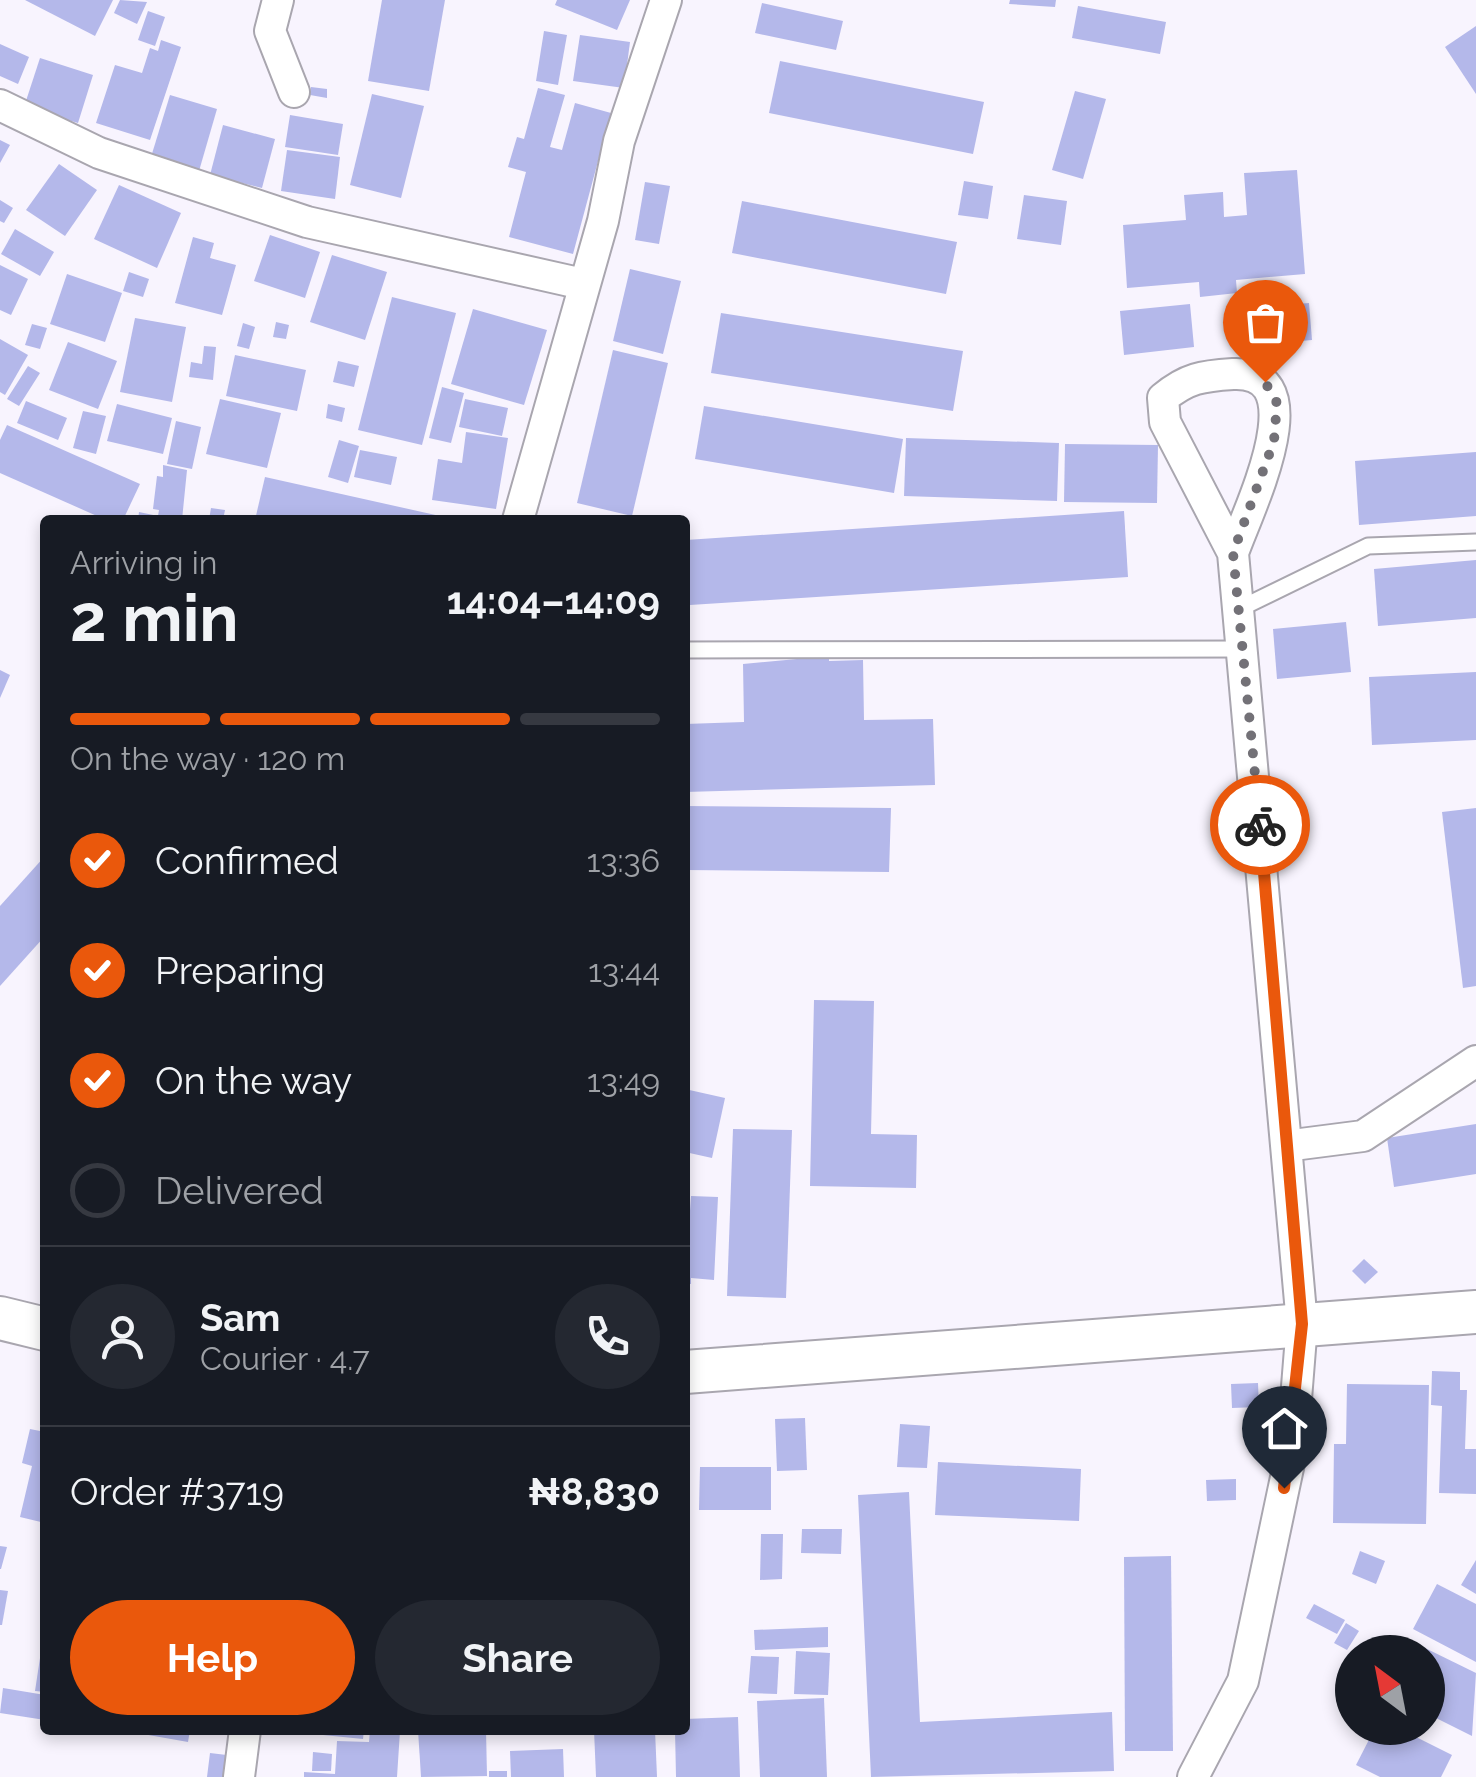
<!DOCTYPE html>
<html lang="en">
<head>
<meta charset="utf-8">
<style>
  body { margin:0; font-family:Raleway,sans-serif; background:#242831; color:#f1f3f6; height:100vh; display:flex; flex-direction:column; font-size:38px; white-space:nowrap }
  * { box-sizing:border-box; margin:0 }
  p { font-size:32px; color:#9ea1a6 }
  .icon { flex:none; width:55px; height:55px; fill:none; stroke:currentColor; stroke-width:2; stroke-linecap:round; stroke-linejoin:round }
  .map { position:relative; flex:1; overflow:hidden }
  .panel { position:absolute; left:40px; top:515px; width:650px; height:1220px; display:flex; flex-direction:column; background:#171b24; border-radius:10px; box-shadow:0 5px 15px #0003 }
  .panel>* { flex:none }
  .needle { width:65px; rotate:328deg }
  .controls { position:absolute; left:1335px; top:1635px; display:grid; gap:20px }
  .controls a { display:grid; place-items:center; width:110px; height:110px; border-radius:50%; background:#171b24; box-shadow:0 5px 15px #0003; font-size:50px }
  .pin { position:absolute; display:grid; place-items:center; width:85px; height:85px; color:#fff; margin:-102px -42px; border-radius:50% 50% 50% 0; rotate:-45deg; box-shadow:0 0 10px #0007 }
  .pin .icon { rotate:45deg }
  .courier { position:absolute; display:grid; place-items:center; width:100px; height:100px; margin:-50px; border:8px solid #ea580c; border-radius:50%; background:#fff; color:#222; box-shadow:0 2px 12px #0007 }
  .headline em { font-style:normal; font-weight:700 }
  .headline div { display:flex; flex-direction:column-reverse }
  .headline { display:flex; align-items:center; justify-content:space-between; height:170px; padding:0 30px }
  h1 { font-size:65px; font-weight:700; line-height:75px }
  .bar { display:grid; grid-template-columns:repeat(4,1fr); gap:15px 10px; align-content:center; height:120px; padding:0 30px }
  .bar i { height:12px; border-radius:8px; background:#363941 }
  .bar .on { background:#ea580c }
  .bar p { grid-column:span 4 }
  .line { display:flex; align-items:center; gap:25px; padding:0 30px; border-top:2px solid #363941 }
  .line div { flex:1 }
  .round { display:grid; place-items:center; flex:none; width:105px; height:105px; border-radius:52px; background:#242831 }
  ol { padding:0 30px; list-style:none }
  li { display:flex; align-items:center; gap:30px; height:110px }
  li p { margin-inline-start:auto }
  li .icon { padding:10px; border-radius:50%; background:#ea580c; color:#fff; stroke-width:4 }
  li:last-child { color:#9ea1a6 }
  li i { width:55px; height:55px; border:5px solid #363941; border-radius:50% }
  .primary-button { display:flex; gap:20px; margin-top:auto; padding:20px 30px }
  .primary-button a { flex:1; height:115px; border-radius:60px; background:#ea580c; color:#fff; font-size:40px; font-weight:700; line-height:115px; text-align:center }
  .primary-button a+a { background:#242831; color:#f1f3f6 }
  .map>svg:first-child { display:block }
  .building { fill:#b4b8ea }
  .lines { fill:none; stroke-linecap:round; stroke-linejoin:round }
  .lane-casing { stroke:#a9a6af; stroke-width:19 }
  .street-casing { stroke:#a9a6af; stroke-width:34 }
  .secondary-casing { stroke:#a9a6af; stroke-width:46 }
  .lane { stroke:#fff; stroke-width:15 }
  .street { stroke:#fff; stroke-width:30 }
  .secondary { stroke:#fff; stroke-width:42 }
  .done { stroke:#737177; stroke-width:10; stroke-dasharray:0 18 }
  .route { stroke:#ea580c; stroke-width:12 }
</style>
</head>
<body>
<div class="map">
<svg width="1476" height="1777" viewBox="0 0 1476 1777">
  <rect width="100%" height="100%" fill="#f8f4fe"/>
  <!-- building -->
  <g class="building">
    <path d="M25,0h88l-18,36z"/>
    <path d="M120,0l27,2 -10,22 -23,-11z"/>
    <path d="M382,0h63l-16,91 -61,-10z"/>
    <path d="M557,0h73l-13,30 -62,-25z"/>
    <path d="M1010,0h46l-1,7 -46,-3z"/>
    <path d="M762,3l81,18 -7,29 -81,-17z"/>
    <path d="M1078,6l88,16 -6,32 -88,-16z"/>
    <path d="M148,11l17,6 -10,29 -17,-6z"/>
    <path d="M1476,26v68l-31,-47z"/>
    <path d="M544,31l23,4 -9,50 -22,-4z"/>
    <path d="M580,35l50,7 -6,46 -51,-7z"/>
    <path d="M161,40l20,7 -31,93 -54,-17 19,-58 27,8 8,-25 8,3z"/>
    <path d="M0,44l29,13 -11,27 -18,-8z"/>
    <path d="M40,58l53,17 -15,48 -54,-16z"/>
    <path d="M780,61l204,41 -11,52 -204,-41z"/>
    <path d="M311,87l16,2v9l-17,-3z"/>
    <path d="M538,88l27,7 -15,52 12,3 13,-47 36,10 -38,141 -64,-17 17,-65 -18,-5 9,-30 7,2z"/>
    <path d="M1075,91l31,8 -23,80 -31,-9z"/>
    <path d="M372,94l52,12 -23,92 -51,-13z"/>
    <path d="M170,95l47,14 -18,62 -48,-14z"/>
    <path d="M290,115l53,9 -5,31 -53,-8z"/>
    <path d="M223,125l52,14 -13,49 -52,-13z"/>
    <path d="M0,140l10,5 -10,18z"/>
    <path d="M287,150l53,7 -5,42 -54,-8z"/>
    <path d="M59,164l38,26 -32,46 -39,-26z"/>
    <path d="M1297,170l8,104 -69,6 1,13 -37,4 -1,-15 -72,6 -4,-63 63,-5 -2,-25 39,-3 1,25 23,-2 -3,-42z"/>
    <path d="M964,181l29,5 -5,33 -30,-4z"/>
    <path d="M645,182l25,4 -11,58 -24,-4z"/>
    <path d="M119,185l62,28 -24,55 -63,-29z"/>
    <path d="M1024,195l43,6 -6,44 -44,-6z"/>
    <path d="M0,200l13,8 -9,15 -4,-2z"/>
    <path d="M742,201l215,41 -11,52 -214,-41z"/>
    <path d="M15,229l39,23 -14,24 -39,-22z"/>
    <path d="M270,235l50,17 -15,46 -51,-17z"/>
    <path d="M193,237l21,6 -4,15 26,7 -14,50 -47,-12z"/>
    <path d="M332,255l55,17 -22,68 -55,-18z"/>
    <path d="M0,265l28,14 -17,36 -11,-5z"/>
    <path d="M630,269l51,12 -18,73 -50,-13z"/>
    <path d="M129,272l20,7 -6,18 -20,-6z"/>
    <path d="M67,274l55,19 -17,49 -55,-18z"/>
    <path d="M392,297l64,16 -34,132 -64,-15z"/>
    <path d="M1309,303l3,37 -81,7 -3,-37z"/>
    <path d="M1190,304l4,43 -70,8 -4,-44z"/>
    <path d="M473,309l74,21 -23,75 -73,-21z"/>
    <path d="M721,313l242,38 -10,60 -242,-38z"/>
    <path d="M135,318l51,9 -14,75 -52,-10z"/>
    <path d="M276,322l13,3 -3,14 -13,-2z"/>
    <path d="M243,323l12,4 -6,22 -12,-3z"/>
    <path d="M32,324l15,4 -7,21 -15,-4z"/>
    <path d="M0,339l28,16 -23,40 -5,-3z"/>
    <path d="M68,342l49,19 -19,48 -49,-19z"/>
    <path d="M204,346l12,1 -3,33 -24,-3 2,-15 11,2z"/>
    <path d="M613,350l55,13 -36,153 -55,-13z"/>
    <path d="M235,355l71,15 -9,41 -71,-15z"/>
    <path d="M338,361l21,5 -5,21 -21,-5z"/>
    <path d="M28,366l12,7 -21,33 -12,-7z"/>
    <path d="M442,387l22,6 -13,50 -22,-5z"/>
    <path d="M220,399l61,14 -14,55 -61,-14z"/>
    <path d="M465,399l43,9 -6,28 -43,-9z"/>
    <path d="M26,401l41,17 -9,22 -41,-17z"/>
    <path d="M117,404l55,14 -9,36 -56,-13z"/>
    <path d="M328,404l17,4 -3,14 -16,-4z"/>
    <path d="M704,406l199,33 -9,54 -199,-34z"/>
    <path d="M83,411l23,5 -10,38 -23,-6z"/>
    <path d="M176,421l25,6 -9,42 -25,-5z"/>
    <path d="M7,425l133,59 -17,36h-17l-106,-47v-33z"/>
    <path d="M466,432l42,6 -12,71 -64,-9 6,-41 24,4z"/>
    <path d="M906,438l153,5 -2,58 -153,-5z"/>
    <path d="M339,440l20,6 -11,37 -20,-6z"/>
    <path d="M1065,444l93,1 -1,58 -93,-1z"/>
    <path d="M360,450l37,7 -6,28 -37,-8z"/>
    <path d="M1476,452v64l-117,9 -4,-64z"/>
    <path d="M163,465l24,5 -5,50h-44l1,-8 19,4 1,-6 -6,-1 4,-33 6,1z"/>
    <path d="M265,477l184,41v2h-194z"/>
    <path d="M211,508l14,2 -2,10h-14z"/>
    <path d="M1124,511l4,66 -438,28 -4,-65z"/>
    <path d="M1476,560v58l-98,8 -4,-57z"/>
    <path d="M1346,622l5,50 -74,7 -4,-50z"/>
    <path d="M829,656v5l34,-1 1,60 69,-1 2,66 -250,7v-68l59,-2 -1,-58z"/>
    <path d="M0,670l10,5 -10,23z"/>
    <path d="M1476,672v68l-104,5 -3,-68z"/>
    <path d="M685,806l206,2 -2,64 -204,-2z"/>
    <path d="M1476,808v178l-13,2 -21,-176z"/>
    <path d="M45,856v80l-45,50v-80z"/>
    <path d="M814,1000l60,1 -3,133 46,1 -1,53 -106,-2z"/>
    <path d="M685,1089l40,9 -13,60 -27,-6z"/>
    <path d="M1476,1124v50l-82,13 -7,-49z"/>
    <path d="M733,1129l59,1 -6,168 -59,-2z"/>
    <path d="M691,1196l27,1 -4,83 -23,-2v6h-6z"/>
    <path d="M1364,1259l14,13 -13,12 -13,-13z"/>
    <path d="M1432,1371l28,1v18h7l-2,59h11v45l-37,-1 3,-87 -11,-1z"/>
    <path d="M1258,1383l1,24 -27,1 -1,-24z"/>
    <path d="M1347,1384l82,1 -3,139 -93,-1 1,-79h12z"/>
    <path d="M805,1418l2,52 -30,1 -2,-52z"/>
    <path d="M900,1424l30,2 -3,42 -30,-1z"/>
    <path d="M30,1429l15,3v91l-25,-6 12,-51 -10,-3z"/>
    <path d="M938,1462l143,7 -2,52 -144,-6z"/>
    <path d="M700,1467h71v43h-72z"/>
    <path d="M1236,1479v21l-29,1 -1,-21z"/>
    <path d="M909,1492l11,230 192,-10 2,59 -243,6 -13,-282z"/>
    <path d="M802,1529h40l-1,25 -40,-1z"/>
    <path d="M761,1534h22l-1,45 -22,1z"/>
    <path d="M0,1546l7,1 -6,22h-1z"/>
    <path d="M1360,1551l25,10 -9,23 -24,-10z"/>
    <path d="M1171,1556l2,195h-48l-1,-194z"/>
    <path d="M1476,1560v34l-15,-9z"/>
    <path d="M1437,1584l39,20v58l-63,-33z"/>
    <path d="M0,1590l8,1 -6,34h-2z"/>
    <path d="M1314,1604l31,16 -8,14 -31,-16z"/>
    <path d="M1346,1623l13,8 -12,19 -13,-7z"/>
    <path d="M828,1627v20l-73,3 -1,-20z"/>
    <path d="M1425,1648l51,25 -4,63 -44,-22z"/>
    <path d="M796,1651l34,2 -2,42 -34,-1z"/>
    <path d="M751,1656l28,1 -2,37 -29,-1z"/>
    <path d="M40,1658l5,1v33l-10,-1z"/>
    <path d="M3,1688l42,7v25l-45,-7z"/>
    <path d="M824,1698l3,79h-67l-3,-76z"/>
    <path d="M738,1717l2,60h-64l-1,-47h10v-11z"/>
    <path d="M1375,1728h23l54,27 -11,22h-61l-24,-12z"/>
    <path d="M120,1730h70l-2,12z"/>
    <path d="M313,1730h51l-1,9 -50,-5z"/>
    <path d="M370,1730l30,1 -3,46h-93v-5l31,2 2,-33 32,1z"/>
    <path d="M418,1730h68l1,46 -66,1z"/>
    <path d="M594,1730h61l2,47h-61z"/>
    <path d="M563,1749l1,28h-53l-1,-26z"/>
    <path d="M313,1752l19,2 -1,17h-19z"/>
    <path d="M210,1753l25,3 -4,21h-24z"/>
    <rect x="489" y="1771" width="18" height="6"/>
  </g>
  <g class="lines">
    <defs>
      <g id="lane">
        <path d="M1239,609l129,-63 108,-4"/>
        <path d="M685,650l557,-1"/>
      </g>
      <g id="street">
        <path d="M278,0l-8,31 24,61"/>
        <path d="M0,105l99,48 208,69 276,62"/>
        <path d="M518,520l85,-299 16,-80 47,-141"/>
        <path d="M1293,1145l70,-9 113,-75"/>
        <path d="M239,1777l6,-47"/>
        <path d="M1193,1777l50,-96 49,-232 10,-125 -69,-771 -68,-131 -2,-24c24,-20 39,-22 70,-24 86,-4 14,138 0,179"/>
      </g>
      <g id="secondary">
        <path d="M0,1318l45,11"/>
        <path d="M685,1372l791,-60"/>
      </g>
    </defs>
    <!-- lane casing -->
    <use href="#lane" class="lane-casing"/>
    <!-- street casing -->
    <use href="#street" class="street-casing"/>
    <!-- secondary casing -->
    <use href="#secondary" class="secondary-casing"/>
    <!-- lane -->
    <use href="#lane" class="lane"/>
    <!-- street -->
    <use href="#street" class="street"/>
    <!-- secondary -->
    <use href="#secondary" class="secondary"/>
  </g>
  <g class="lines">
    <!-- done -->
    <path class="done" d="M1260,825l-27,-272 41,-112 3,-38 -12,-21"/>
    <!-- route -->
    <path class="route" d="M1260,825l42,499 -18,164"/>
  </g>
</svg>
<div class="controls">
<a><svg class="needle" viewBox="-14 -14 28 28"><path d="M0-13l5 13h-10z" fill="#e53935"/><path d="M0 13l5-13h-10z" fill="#9ea1a6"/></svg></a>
</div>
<div class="pin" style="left:1265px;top:382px;background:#ea580c"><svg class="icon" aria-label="bag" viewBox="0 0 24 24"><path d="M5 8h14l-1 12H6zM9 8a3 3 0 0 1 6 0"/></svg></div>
<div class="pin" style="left:1284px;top:1488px;background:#1f2937"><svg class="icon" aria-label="home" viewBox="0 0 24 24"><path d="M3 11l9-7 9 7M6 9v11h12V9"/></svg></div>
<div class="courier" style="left:1260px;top:825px"><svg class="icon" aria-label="bike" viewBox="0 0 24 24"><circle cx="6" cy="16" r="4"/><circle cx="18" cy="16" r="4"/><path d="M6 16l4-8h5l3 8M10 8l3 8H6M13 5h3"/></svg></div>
<section class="panel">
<div class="headline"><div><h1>2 min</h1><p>Arriving in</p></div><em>14:04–14:09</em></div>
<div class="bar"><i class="on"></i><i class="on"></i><i class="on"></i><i></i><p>On the way · 120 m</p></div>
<ol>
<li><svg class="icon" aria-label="check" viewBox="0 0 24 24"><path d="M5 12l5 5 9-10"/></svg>Confirmed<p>13:36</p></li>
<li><svg class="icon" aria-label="check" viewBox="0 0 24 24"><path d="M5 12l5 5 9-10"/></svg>Preparing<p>13:44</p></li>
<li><svg class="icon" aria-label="check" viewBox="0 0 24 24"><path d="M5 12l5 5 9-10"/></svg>On the way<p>13:49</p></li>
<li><i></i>Delivered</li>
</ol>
<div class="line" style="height:180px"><a class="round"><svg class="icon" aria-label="person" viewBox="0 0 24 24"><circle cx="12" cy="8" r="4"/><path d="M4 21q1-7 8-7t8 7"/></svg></a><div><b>Sam</b><p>Courier · 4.7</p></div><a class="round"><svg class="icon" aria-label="phone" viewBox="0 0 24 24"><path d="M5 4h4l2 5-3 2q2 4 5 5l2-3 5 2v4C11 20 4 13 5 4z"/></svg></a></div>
<div class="line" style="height:130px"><div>Order #3719</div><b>₦8,830</b></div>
<div class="primary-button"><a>Help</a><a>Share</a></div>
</section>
</div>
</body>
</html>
